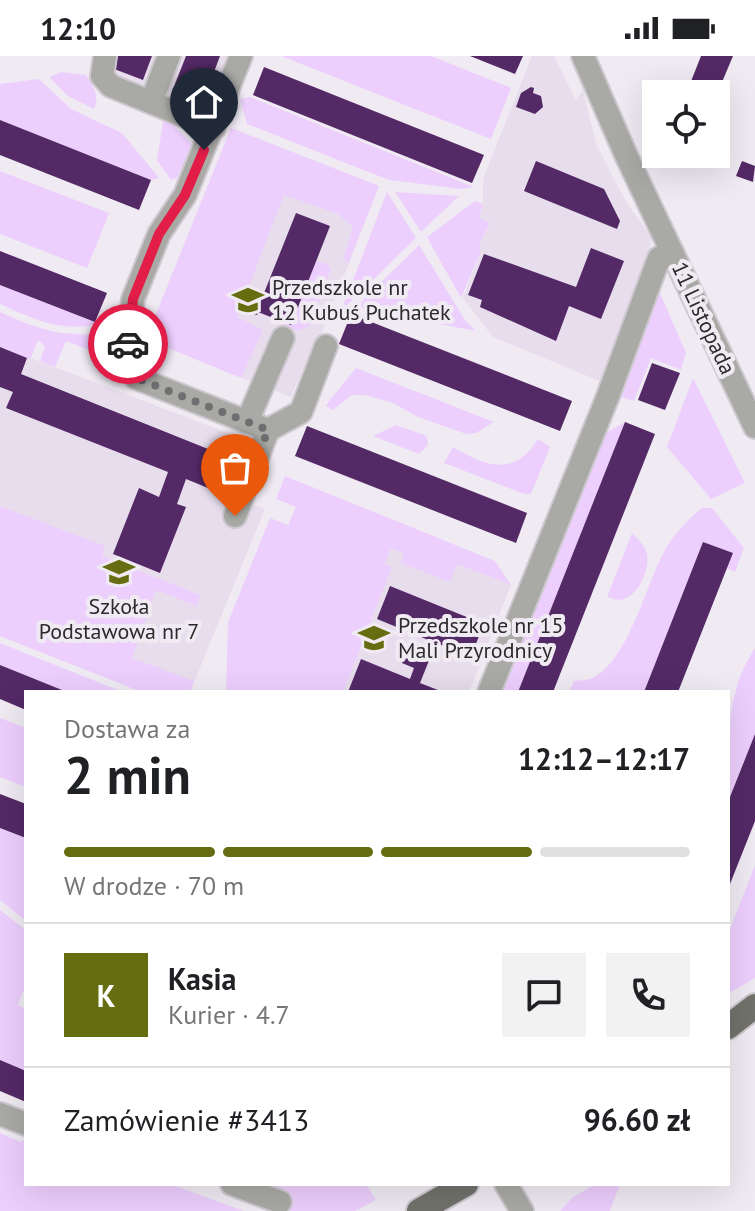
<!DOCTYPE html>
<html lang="pl">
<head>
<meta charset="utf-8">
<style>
  body { margin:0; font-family:"PT Sans",sans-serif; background:#f2f2f2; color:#202124; height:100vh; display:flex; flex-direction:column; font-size:30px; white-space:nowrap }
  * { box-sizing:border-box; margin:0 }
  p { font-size:26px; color:#757577 }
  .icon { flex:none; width:44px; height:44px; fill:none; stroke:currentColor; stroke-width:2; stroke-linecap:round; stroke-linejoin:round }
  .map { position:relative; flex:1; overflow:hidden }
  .sheet { position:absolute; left:24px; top:634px; width:706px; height:496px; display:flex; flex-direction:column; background:#fff; border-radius:0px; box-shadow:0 8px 32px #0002 }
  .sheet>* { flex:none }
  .tools { position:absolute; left:642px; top:24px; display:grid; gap:16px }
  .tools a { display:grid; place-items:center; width:88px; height:88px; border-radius:0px; background:#fff; box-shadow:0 8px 32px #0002; font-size:40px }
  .pin { position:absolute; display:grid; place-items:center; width:68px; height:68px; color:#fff; margin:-82px -34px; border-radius:50% 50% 50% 0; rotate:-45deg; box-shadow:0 0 8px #0007 }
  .pin .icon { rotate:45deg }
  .courier { position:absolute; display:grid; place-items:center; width:80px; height:80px; margin:-40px; border:6px solid #e11d48; border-radius:50%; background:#fff; color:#222; box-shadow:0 2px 10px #0007 }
  .summary em { font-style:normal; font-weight:600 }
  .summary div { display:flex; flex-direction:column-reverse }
  .summary { display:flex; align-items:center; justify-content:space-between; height:136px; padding:0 40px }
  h1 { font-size:52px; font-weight:600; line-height:60px }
  .bar { display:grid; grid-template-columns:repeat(4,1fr); gap:12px 8px; align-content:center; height:96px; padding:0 40px }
  .bar i { height:10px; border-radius:6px; background:#e0e0e0 }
  .bar .active { background:#666c10 }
  .bar p { grid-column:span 4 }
  .line { display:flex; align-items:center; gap:20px; padding:0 40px; border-top:2px solid #e0e0e0 }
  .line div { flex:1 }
  .round { display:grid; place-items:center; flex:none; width:84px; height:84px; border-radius:0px; background:#f2f2f2 }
  .status { display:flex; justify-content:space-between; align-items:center; height:56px; padding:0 40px; background:#fff; direction:ltr }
  .status svg { height:22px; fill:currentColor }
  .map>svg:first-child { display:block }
  .built { fill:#e7ddec }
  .green { fill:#edcffd }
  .building { fill:#532966 }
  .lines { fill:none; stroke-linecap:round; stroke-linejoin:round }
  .minor-casing { stroke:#cdc8cf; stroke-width:26 }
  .major-casing { stroke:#cdc8cf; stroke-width:28 }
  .minor { stroke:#a9aaa6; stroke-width:22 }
  .major { stroke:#71726b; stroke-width:24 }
  .done { stroke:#716e72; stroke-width:8; stroke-dasharray:0 14.4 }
  .route { stroke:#e11d48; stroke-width:10 }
  .labels { text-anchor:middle; stroke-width:8; stroke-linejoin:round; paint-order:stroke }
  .poi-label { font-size:22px; fill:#2c2a2d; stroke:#f0ebf3; text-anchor:start }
  .street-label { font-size:22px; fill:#2c2a2d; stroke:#f0ebf3 }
</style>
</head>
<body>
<div class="status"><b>12:10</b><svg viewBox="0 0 49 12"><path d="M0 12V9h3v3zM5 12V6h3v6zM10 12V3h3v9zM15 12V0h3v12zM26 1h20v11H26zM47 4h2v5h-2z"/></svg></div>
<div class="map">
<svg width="755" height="1155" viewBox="0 0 755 1155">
  <rect width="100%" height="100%" fill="#f0ebf3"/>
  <!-- built -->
  <g class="built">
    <path d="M103,0h148l-33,80 -107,-40z"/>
    <path d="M532,0h22l22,45 7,-12 13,55 30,58 26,36 -5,20 -45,124 -109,-45 -30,-39 17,-45v-10l10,-20 -11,-5 4,-14v-25z"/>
    <path d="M231,72l148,58 -60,154 -5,4 -23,53 -145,-58z"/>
    <path d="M0,270l31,32 228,87 -21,54 27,10 -75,183h-48l-142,-56z"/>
    <path d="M310,450l201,79 -42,107h-233z"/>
  </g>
  <!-- green -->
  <g class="green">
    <path d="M281,0h150l80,32 -20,51z"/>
    <path d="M61,16l25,3c7,9 14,23 8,34l-26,-13 -19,-19z"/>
    <path d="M39,23l32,30 51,24 37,45 -8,2 -151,-60v-36z"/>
    <path d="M250,41l224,90 -12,2 -73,-9 -142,-56 -7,-25z"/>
    <path d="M164,60l29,29 -16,33 -6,2 -14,-20z"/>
    <path d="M231,72l148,58 -30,76 -6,-2 10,-33 -15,-13 -54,-19 -47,122 26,13 -22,48 -95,-39z"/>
    <path d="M0,115l109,42 -22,55 -87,-34z"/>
    <path d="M387,136l29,46 -75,73z"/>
    <path d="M395,136l64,4 -38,36z"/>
    <path d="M475,145l8,3 -4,14 11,5 -10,20v10l-19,45 -34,-61z"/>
    <path d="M419,189l46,75 11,11 -121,-23z"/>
    <path d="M316,205l11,3 4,5 -21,56 -12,6 -16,-7 1,-2 8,3z"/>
    <path d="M656,228l30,69 -5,17 -30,-12 -17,43 -16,-5z"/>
    <path d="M0,229l95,37 -1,3c-35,7 -63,-7 -94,-21z"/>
    <path d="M0,256c43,19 58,24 106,22l9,6 6,11 -12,7 -43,-17 -11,26 -15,-6 5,-15 -7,-6 -7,18h-4l-27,-11z"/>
    <path d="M356,312l138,54 -18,11 -10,1 -48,-17 -25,-14 -28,-8h-13l-19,15 -7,-4 3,-5z"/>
    <path d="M693,322l52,105 -34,16 -44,-52z"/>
    <path d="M625,366l-107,270h-23l107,-257z"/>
    <path d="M396,369l31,11 1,9 -9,9 -46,-18z"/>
    <path d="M538,383l12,8 -19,47h-7l-80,-31 9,-16c34,20 61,30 85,-8z"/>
    <path d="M285,420l210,85 16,24 -54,-21 -7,18 -49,-19 3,-10 -13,-5 -6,16 7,3 -49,125h-117l2,-70 42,-104 18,7 8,-18 -20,-8z"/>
    <path d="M0,450l105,40 -3,10 98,39 -3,11 -41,-16 -24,68 62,23 -4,11h-48l-142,-56z"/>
    <path d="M702,452h10l32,40 -9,24 -8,-4 5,-15 -29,-11 -59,150h-75l5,-11c5,-1 13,0 18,-3 37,-17 54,-95 73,-128 10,-17 22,-30 37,-42z"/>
    <path d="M632,477c6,6 13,12 15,21 3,15 -9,44 -27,46 -4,0 -8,-2 -13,-3z"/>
    <path d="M0,587l123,49h-55l-68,-27z"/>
    <path d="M755,592v86l-27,68c0,-52 -4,-109 27,-154z"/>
    <path d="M0,662l26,10v59l-26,-10z"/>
    <path d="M0,772l26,10v83l-26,-21z"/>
    <path d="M755,809v113l-27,16v-60z"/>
    <path d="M0,854l26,20v54l-8,21 8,4v62l-26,-11z"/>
    <path d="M0,1077l21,9 5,-3v45h144l74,27h-244z"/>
    <path d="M277,1128h89l10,16 -21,11h-78l-3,-21z"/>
    <path d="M596,1128h24l-10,27h-50l13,-14z"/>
  </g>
  <!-- building -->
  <g class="building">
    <path d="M113,0h39l-9,24 -34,-13z"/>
    <path d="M186,0h34l-15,40 -30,-12z"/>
    <path d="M470,0h53l-8,18z"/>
    <path d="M701,0h32l-16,38h-31z"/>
    <path d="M264,11l220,88 -12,28 -219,-88z"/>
    <path d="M531,31l3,1 -1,5 8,3 2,11 -8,7 -19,-7 5,-14z"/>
    <path d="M0,64l151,60 -12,30 -139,-55z"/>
    <path d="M536,105l68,28 16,32 -3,8 -93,-38z"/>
    <path d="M742,105l13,5 -2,16 -17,-6z"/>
    <path d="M296,157l34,13 -39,99 -33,-13 -1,3 -6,-2 5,-12 4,2z"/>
    <path d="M591,192l33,13 -23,58 -32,-13 -13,35 -76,-34 2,-7 -14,-5 16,-41 92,33z"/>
    <path d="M0,195l107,42 -12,29 -95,-37z"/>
    <path d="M351,258l221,87 -12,30 -221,-87z"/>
    <path d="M0,291l27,11 -6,16 227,91 -13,34 -49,-20 -9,25 9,3 -26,66 -47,-19 26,-66 20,9 9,-25 -162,-64 7,-16 -13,-5z"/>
    <path d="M652,307l28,10 -15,37 -27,-10z"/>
    <path d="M625,366l30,12 -102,258h-35z"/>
    <path d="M307,370l220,87 -11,30 -221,-87z"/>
    <path d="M703,486l30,11 -6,15 -49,124h-34z"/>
    <path d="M390,530l94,38 -13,32 -35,-13 -16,40 23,9h-95l13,-33 49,20 4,-11 -12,-5 7,-18 13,5 4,-11 -49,-20z"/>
    <path d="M0,609l67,27h-41v18l-26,-11z"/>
    <path d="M755,678v87l-27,68v-87z"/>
    <path d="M0,738l26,10v34l-26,-10z"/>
    <path d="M0,1004l26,11v31l-26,-11z"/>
  </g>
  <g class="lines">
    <defs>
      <g id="minor">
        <path d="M105,0l-3,20 9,10 103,42"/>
        <path d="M241,0l-56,139 -26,39 -26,65 -6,66 9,13 132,52"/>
        <path d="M583,0l42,97 130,274"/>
        <path d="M151,46l18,-46"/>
        <path d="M247,366l36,-84"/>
        <path d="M235,460l33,-86 33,-18 25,-66"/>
        <path d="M489,636l119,-296 51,-138 13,-6"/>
        <path d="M0,1058l26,10"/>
        <path d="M232,1128l48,18"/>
        <path d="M506,1128l16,27"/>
      </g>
      <g id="major">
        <path d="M728,971l27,-21"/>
        <path d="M419,1155l47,-27"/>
      </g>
    </defs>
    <!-- minor casing -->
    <use href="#minor" class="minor-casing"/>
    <!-- major casing -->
    <use href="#major" class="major-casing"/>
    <!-- minor -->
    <use href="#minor" class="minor"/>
    <!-- major -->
    <use href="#major" class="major"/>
  </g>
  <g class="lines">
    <!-- done -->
    <path class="done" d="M128,288l-1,21 9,13 132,52 -33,86"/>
    <!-- route -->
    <path class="route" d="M128,288l5,-45 26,-65 26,-39 19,-45"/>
  </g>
  <!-- icons -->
  <defs>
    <symbol id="school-bare" viewBox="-9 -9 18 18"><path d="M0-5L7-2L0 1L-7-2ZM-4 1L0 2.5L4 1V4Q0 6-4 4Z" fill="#666c10" stroke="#f0ebf3" stroke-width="2.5" paint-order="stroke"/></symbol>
  </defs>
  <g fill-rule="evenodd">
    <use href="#school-bare" x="226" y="222" width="44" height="44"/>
    <use href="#school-bare" x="97" y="494" width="44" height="44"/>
    <use href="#school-bare" x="352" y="560" width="44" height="44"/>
  </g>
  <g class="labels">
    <!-- poi labels -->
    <g class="poi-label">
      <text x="272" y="239">Przedszkole nr<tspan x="272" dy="25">12 Kubuś Puchatek</tspan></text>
      <text x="119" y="558" text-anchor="middle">Szkoła<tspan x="119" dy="25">Podstawowa nr 7</tspan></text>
      <text x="398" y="577">Przedszkole nr 15<tspan x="398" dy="25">Mali Przyrodnicy</tspan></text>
    </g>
    <!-- street labels -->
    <g class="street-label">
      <text transform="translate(704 262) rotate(65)" y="8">11 Listopada</text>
    </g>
  </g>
</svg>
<div class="tools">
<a><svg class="icon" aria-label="locate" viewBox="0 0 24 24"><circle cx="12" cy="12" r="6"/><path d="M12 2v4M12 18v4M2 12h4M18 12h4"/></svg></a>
</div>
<div class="pin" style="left:235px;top:460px;background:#ea580c"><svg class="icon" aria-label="bag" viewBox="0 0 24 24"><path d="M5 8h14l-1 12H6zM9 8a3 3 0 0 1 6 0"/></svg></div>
<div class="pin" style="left:204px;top:94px;background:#1f2937"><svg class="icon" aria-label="home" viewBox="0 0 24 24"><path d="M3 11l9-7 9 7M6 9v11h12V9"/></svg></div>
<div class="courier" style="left:128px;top:288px"><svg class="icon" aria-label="car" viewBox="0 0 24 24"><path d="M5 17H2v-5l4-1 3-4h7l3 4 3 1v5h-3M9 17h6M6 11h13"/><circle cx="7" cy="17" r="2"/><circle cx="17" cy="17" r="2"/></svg></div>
<section class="sheet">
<div class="summary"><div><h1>2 min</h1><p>Dostawa za</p></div><em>12:12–12:17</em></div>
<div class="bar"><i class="active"></i><i class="active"></i><i class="active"></i><i></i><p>W drodze · 70 m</p></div>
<div class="line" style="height:144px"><b class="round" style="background:#666c10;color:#fff">K</b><div><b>Kasia</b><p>Kurier · 4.7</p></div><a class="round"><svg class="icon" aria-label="chat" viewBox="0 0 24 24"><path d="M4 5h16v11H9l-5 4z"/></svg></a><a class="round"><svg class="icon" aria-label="phone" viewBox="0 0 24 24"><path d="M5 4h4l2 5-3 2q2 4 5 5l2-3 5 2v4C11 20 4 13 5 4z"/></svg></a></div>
<div class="line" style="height:104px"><div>Zamówienie #3413</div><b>96.60 zł</b></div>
</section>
</div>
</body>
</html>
